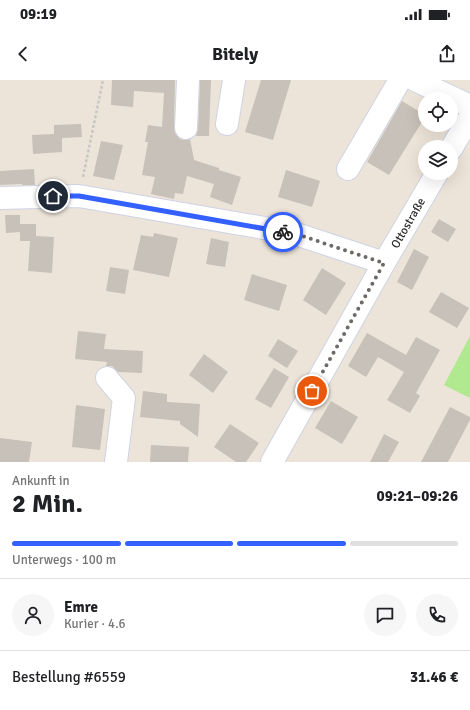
<!DOCTYPE html>
<html lang="de">
<head>
<meta charset="utf-8">
<style>
  body { margin:0; font-family:Signika,sans-serif; background:#f6f6f6; color:#202124; height:100vh; display:flex; flex-direction:column; font-size:15px; white-space:nowrap }
  * { box-sizing:border-box; margin:0 }
  p { font-size:13px; color:#757577 }
  .icon { flex:none; width:22px; height:22px; fill:none; stroke:currentColor; stroke-width:2; stroke-linecap:round; stroke-linejoin:round }
  .map { position:relative; height:382px; overflow:hidden }
  .sheet { display:flex; flex-direction:column; background:#fff; flex:1 }
  .sheet>* { flex:none }
  .tools { position:absolute; left:418px; top:12px; display:grid; gap:8px }
  .tools a { display:grid; place-items:center; width:40px; height:40px; border-radius:50%; background:#fff; box-shadow:0 4px 16px #0002; font-size:20px }
  .pin { position:absolute; display:grid; place-items:center; width:34px; height:34px; color:#fff; margin:-17px; border:2px solid #fff; border-radius:50%; box-shadow:0 1px 4px #0007 }
  .courier { position:absolute; display:grid; place-items:center; width:40px; height:40px; margin:-20px; border:3px solid #3460ff; border-radius:50%; background:#fff; color:#222; box-shadow:0 1px 5px #0007 }
  .head em { font-style:normal; font-weight:800 }
  .head div { display:flex; flex-direction:column-reverse }
  .head { display:flex; align-items:center; justify-content:space-between; height:68px; padding:0 12px }
  h1 { font-size:26px; font-weight:800; line-height:30px }
  .bar { display:grid; grid-template-columns:repeat(4,1fr); gap:6px 4px; align-content:center; height:48px; padding:0 12px }
  .bar i { height:5px; border-radius:3px; background:#e0e0e0 }
  .bar .active { background:#3460ff }
  .bar p { grid-column:span 4 }
  .line { display:flex; align-items:center; gap:10px; padding:0 12px; border-top:1px solid #e0e0e0 }
  .line div { flex:1 }
  .round { display:grid; place-items:center; flex:none; width:42px; height:42px; border-radius:21px; background:#f6f6f6 }
  .status { display:flex; justify-content:space-between; align-items:center; height:28px; padding:0 20px; background:#fff; direction:ltr }
  .status svg { height:11px; fill:currentColor }
  header { display:flex; justify-content:space-between; align-items:center; height:52px; padding:0 12px; background:#fff; font-size:18px; font-weight:800 }
  .map>svg:first-child { display:block }
  .green { fill:#b1e990 }
  .building { fill:#c8c1b9 }
  .lines { fill:none; stroke-linecap:round; stroke-linejoin:round }
  .minor-casing { stroke:#ced3e4; stroke-width:24 }
  .path { stroke:#c7c7c7; stroke-width:2.5; stroke-dasharray:3 2; stroke-linecap:butt }
  .minor { stroke:#fff; stroke-width:22 }
  .done { stroke:#6e6a67; stroke-width:4; stroke-dasharray:0 7.2 }
  .route { stroke:#3460ff; stroke-width:5 }
  .labels { text-anchor:middle; stroke-width:4; stroke-linejoin:round; paint-order:stroke }
  .street-label { font-size:12px; fill:#292929; stroke:#fff }
</style>
</head>
<body>
<div class="status"><b>09:19</b><svg viewBox="0 0 49 12"><path d="M0 12V9h3v3zM5 12V6h3v6zM10 12V3h3v9zM15 12V0h3v12zM26 1h20v11H26zM47 4h2v5h-2z"/></svg></div>
<header><svg class="icon" aria-label="back" viewBox="0 0 24 24"><path d="M15 5l-7 7 7 7"/></svg>Bitely<svg class="icon" aria-label="share" viewBox="0 0 24 24"><path d="M12 15V3M7 8l5-5 5 5M5 13v7h14v-7"/></svg></header>
<div class="map">
<svg width="470" height="382" viewBox="0 0 470 382">
  <rect width="100%" height="100%" fill="#ede4d9"/>
  <!-- green -->
  <path class="green" d="M470,256v62l-26,-13z"/>
  <!-- building -->
  <g class="building">
    <path d="M112,0h63l-1,47 1,6 5,6 5,1 5,-1 4,21 25,8v2l22,7 -9,28 -22,-8 4,-13 -27,-8 -4,18 -8,-1 -1,6 -23,-5 4,-17 -13,-2 6,-33h-3l3,-17 14,2 2,-34 -30,-2 -1,16 -22,-2z"/>
    <path d="M200,0h11l-2,56h-13l2,-7z"/>
    <path d="M261,0h30l-18,60 -28,-8z"/>
    <path d="M402,21l23,14v2l-36,58 -22,-13z"/>
    <path d="M81,44l1,13 -20,1v14l-29,2 -1,-19 22,-1v-9z"/>
    <path d="M101,61l22,4 -9,35 -21,-4z"/>
    <path d="M34,89l1,16h-13v-1l-22,1v-14z"/>
    <path d="M286,90l34,11 -8,26 -34,-10z"/>
    <path d="M5,135h15v9h16v12l18,1 -2,36 -24,-2 2,-30h-10v-13v4l-14,1z"/>
    <path d="M439,139l17,10 -8,13 -17,-10z"/>
    <path d="M154,153l24,5 -9,39 -36,-7 8,-35 12,2z"/>
    <path d="M211,158l18,4 -4,25 -19,-3z"/>
    <path d="M414,169l15,8 -17,33 -15,-8z"/>
    <path d="M110,187l19,3 -4,24 -19,-3z"/>
    <path d="M322,188l24,15 -20,32 -23,-15z"/>
    <path d="M252,194l35,11 -8,26 -35,-11z"/>
    <path d="M441,212l28,16 -12,20 -28,-16z"/>
    <path d="M78,251l28,3 -2,15 39,2 -1,22 -24,-1 -6,-6h-6l1,-4 -32,-3z"/>
    <path d="M367,253l39,22 10,-18 24,13 -24,43 4,3 -10,17 -23,-13 17,-28 -26,-15 -12,20 -18,-11z"/>
    <path d="M278,259l20,12 -11,17 -19,-12z"/>
    <path d="M204,274l24,18 -15,21 -24,-18z"/>
    <path d="M274,288l15,9 -18,31 -16,-9z"/>
    <path d="M143,311l24,3v8l33,2 -2,33 -18,-13v-3l-40,-4z"/>
    <path d="M331,321l27,16 -16,27 -27,-16z"/>
    <path d="M76,325l29,4 -5,41 -28,-3z"/>
    <path d="M450,327l20,10v3l-22,42h-27z"/>
    <path d="M230,344l29,19 -13,19h-10l-22,-15z"/>
    <path d="M384,354l15,8 -11,20h-18z"/>
    <path d="M0,358l32,4 -3,20h-29z"/>
    <path d="M151,365l38,2 -1,15h-38z"/>
  </g>
  <g class="lines">
    <defs>
      <g id="minor">
        <path d="M415,0l55,26"/>
        <path d="M227,44l7,-44"/>
        <path d="M186,48l2,-48"/>
        <path d="M451,69l19,-32"/>
        <path d="M348,89l52,-89"/>
        <path d="M0,118l79,-2 214,37 91,30"/>
        <path d="M107,298l17,20 -8,64"/>
        <path d="M272,382l112,-199 53,-90"/>
      </g>
    </defs>
    <!-- minor casing -->
    <use href="#minor" class="minor-casing"/>
    <!-- path -->
    <path class="path" d="M83,97l20,-97"/>
    <!-- minor -->
    <use href="#minor" class="minor"/>
  </g>
  <g class="lines">
    <!-- done -->
    <path class="done" d="M283,152l10,1 91,30 -72,128"/>
    <!-- route -->
    <path class="route" d="M53,116h26l204,36"/>
  </g>
  <g class="labels">
    <!-- street labels -->
    <g class="street-label">
      <text transform="translate(408 143) rotate(-60)" y="4">Ottostraße</text>
    </g>
  </g>
</svg>
<div class="tools">
<a><svg class="icon" aria-label="locate" viewBox="0 0 24 24"><circle cx="12" cy="12" r="6"/><path d="M12 2v4M12 18v4M2 12h4M18 12h4"/></svg></a>
<a><svg class="icon" aria-label="layers" viewBox="0 0 24 24"><path d="M12 4l9 5-9 5-9-5zM3 14l9 5 9-5"/></svg></a>
</div>
<div class="pin" style="left:312px;top:311px;background:#ea580c"><svg class="icon" aria-label="bag" viewBox="0 0 24 24"><path d="M5 8h14l-1 12H6zM9 8a3 3 0 0 1 6 0"/></svg></div>
<div class="pin" style="left:53px;top:116px;background:#1f2937"><svg class="icon" aria-label="home" viewBox="0 0 24 24"><path d="M3 11l9-7 9 7M6 9v11h12V9"/></svg></div>
<div class="courier" style="left:283px;top:152px"><svg class="icon" aria-label="bike" viewBox="0 0 24 24"><circle cx="6" cy="16" r="4"/><circle cx="18" cy="16" r="4"/><path d="M6 16l4-8h5l3 8M10 8l3 8H6M13 5h3"/></svg></div>
</div>
<section class="sheet">
<div class="head"><div><h1>2 Min.</h1><p>Ankunft in</p></div><em>09:21–09:26</em></div>
<div class="bar"><i class="active"></i><i class="active"></i><i class="active"></i><i></i><p>Unterwegs · 100 m</p></div>
<div class="line" style="height:72px"><a class="round"><svg class="icon" aria-label="person" viewBox="0 0 24 24"><circle cx="12" cy="8" r="4"/><path d="M4 21q1-7 8-7t8 7"/></svg></a><div><b>Emre</b><p>Kurier · 4.6</p></div><a class="round"><svg class="icon" aria-label="chat" viewBox="0 0 24 24"><path d="M4 5h16v11H9l-5 4z"/></svg></a><a class="round"><svg class="icon" aria-label="phone" viewBox="0 0 24 24"><path d="M5 4h4l2 5-3 2q2 4 5 5l2-3 5 2v4C11 20 4 13 5 4z"/></svg></a></div>
<div class="line" style="height:52px"><div>Bestellung #6559</div><b>31.46 €</b></div>
</section>
</body>
</html>
